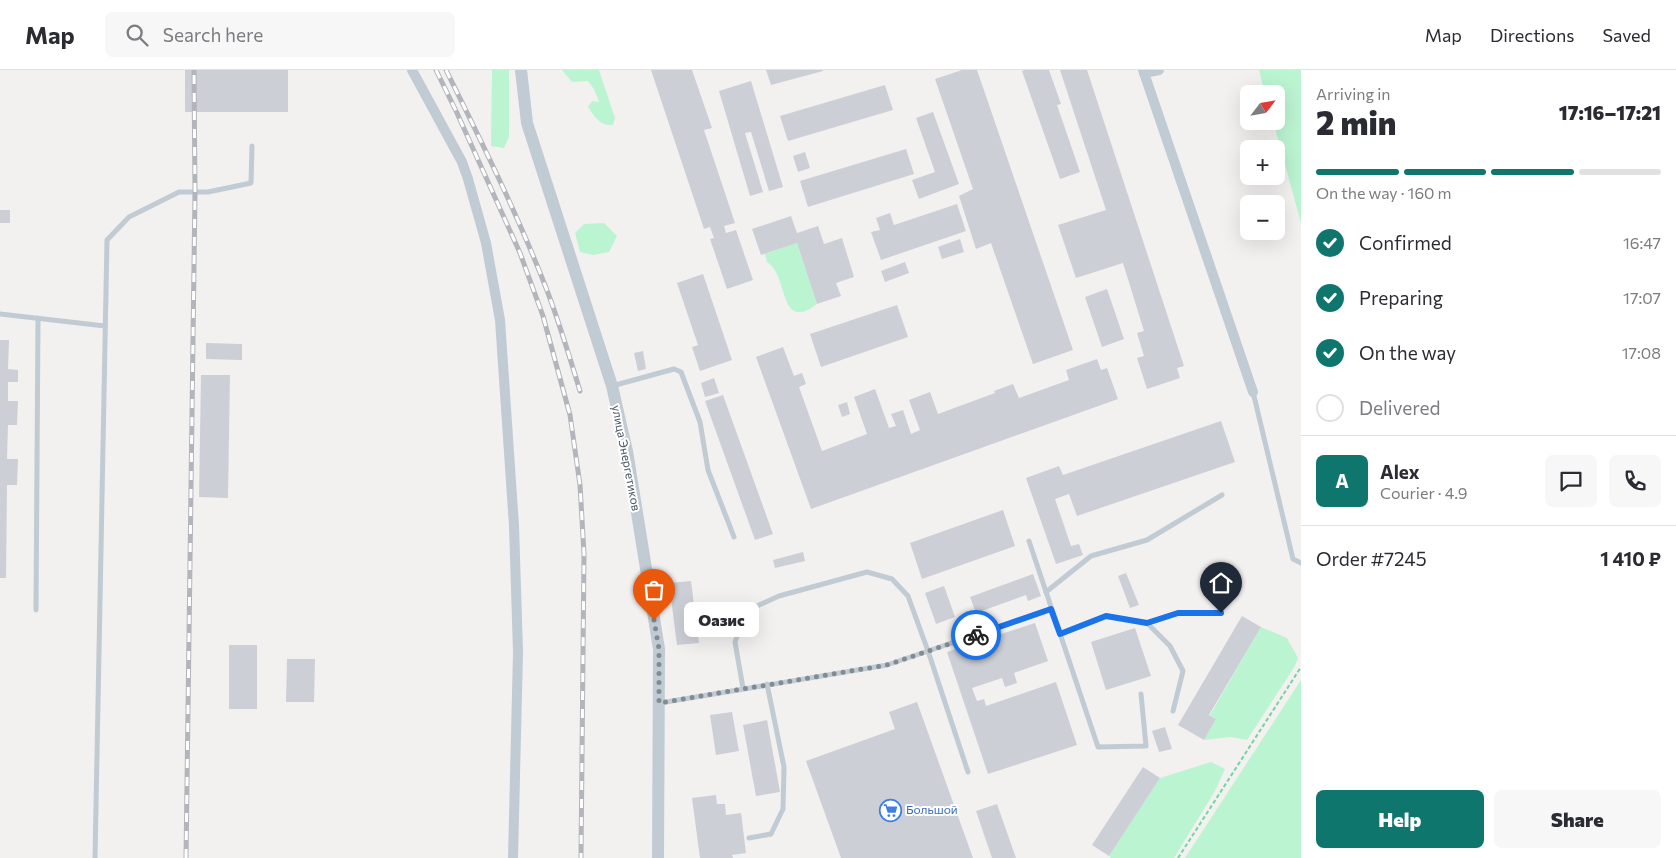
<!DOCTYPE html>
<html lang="en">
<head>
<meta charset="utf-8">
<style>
  body { margin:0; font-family:Commissioner,sans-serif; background:#f7f7f7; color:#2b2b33; height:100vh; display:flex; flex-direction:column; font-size:19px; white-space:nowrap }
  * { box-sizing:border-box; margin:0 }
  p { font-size:16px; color:#7c7c81 }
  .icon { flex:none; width:28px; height:28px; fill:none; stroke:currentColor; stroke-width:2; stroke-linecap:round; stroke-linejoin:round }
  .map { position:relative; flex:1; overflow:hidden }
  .details { display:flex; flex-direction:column; background:#fff; width:375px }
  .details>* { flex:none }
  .needle { width:32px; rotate:59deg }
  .tools { position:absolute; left:1240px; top:15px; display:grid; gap:10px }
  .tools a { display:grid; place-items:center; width:45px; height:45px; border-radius:8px; background:#fff; box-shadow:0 5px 20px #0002; font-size:25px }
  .pin { position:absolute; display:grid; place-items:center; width:42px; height:42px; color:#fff; margin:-51px -21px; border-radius:50% 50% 50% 0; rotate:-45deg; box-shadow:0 0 5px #0007 }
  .pin .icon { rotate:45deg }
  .courier { position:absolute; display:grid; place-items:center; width:50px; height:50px; margin:-25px; border:4px solid #1a73e8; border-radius:50%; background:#fff; color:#222; box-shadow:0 1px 6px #0007 }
  .bubble { position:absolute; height:35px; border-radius:8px; background:#fff; box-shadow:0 5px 20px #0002; font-size:16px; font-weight:800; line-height:35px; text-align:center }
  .overview em { font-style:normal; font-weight:800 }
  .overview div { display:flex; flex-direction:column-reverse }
  .overview { display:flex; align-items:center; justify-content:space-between; height:85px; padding:0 15px }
  h1 { font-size:32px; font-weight:800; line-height:38px }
  .bar { display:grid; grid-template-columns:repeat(4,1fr); gap:8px 5px; align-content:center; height:60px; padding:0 15px }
  .bar i { height:6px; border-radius:4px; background:#e1e1e2 }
  .bar .on { background:#0f766e }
  .bar p { grid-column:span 4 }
  .line { display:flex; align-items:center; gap:12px; padding:0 15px; border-top:1px solid #e1e1e2 }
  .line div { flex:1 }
  .round { display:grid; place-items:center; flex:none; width:52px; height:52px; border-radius:8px; background:#f7f7f7 }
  ol { padding:0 15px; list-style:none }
  li { display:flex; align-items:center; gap:15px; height:55px }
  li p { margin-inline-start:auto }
  li .icon { padding:5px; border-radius:50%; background:#0f766e; color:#fff; stroke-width:4 }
  li:last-child { color:#7c7c81 }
  li i { width:28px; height:28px; border:2px solid #e1e1e2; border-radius:50% }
  .cta { display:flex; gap:10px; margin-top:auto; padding:10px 15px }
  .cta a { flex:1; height:58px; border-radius:8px; background:#0f766e; color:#fff; font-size:20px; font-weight:800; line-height:58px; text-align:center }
  .cta a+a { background:#f7f7f7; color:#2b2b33 }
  header { display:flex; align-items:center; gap:30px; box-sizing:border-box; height:70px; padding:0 25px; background:#fff; border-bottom:1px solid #e1e1e2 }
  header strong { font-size:24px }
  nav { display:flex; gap:28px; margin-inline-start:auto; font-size:18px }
  .search { width:350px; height:45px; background:#f7f7f7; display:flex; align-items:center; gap:12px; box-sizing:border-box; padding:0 18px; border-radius:8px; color:#7c7c81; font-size:19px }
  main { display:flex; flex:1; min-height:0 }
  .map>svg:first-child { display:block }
  .green { fill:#bbf4d1 }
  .building { fill:#cccfd6 }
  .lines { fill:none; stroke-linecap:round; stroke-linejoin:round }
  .path { stroke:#70d5a3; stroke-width:2; stroke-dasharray:4 2.5; stroke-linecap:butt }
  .service { stroke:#c0cbd3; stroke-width:5 }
  .minor { stroke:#c0cbd3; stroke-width:10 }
  .tertiary { stroke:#c0cbd3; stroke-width:12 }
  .rail-casing { stroke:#b2b5bb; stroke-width:5 }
  .rail { stroke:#fff; stroke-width:3; stroke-dasharray:9; stroke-linecap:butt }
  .done { stroke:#838b92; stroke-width:5; stroke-dasharray:0 9 }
  .route { stroke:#1a73e8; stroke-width:6 }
  .labels { text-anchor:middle; stroke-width:4; stroke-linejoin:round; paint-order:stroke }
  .street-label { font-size:12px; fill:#465460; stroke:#fff }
  .shop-label { font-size:12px; fill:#366cbe; stroke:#fff; text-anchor:start }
</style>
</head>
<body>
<header>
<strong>Map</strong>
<div class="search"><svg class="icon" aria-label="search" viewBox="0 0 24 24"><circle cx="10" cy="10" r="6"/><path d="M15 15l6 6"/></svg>Search here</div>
<nav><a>Map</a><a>Directions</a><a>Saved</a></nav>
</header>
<main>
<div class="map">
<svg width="1301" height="788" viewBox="0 0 1301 788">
  <rect width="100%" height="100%" fill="#f3f0f0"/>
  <!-- green -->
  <g class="green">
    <path d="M492,0h17v67l-5,11 -13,-2z"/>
    <path d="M562,0h37l16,48 -2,7c-14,1 -18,-8 -25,-18l4,-6 7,1 -5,-13 -6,-8 -16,1z"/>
    <path d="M1259,0h42v153l-28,-102h3v-27h-11z"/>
    <path d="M604,153l13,13 -8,16 -16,3 -13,-3 -5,-19 9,-9z"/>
    <path d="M797,173l20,61c-39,30 -28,-30 -50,-42l-2,-8z"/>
    <path d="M1261,557l26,11 11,20 -3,8 -48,74 -16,-3 -27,3 12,-21 -6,-4z"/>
    <path d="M1301,610v178h-116z"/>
    <path d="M1211,692l14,7 -10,22 -41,67h-63l-2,-2 51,-78z"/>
  </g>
  <!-- building -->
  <g class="building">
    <rect x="185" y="0" width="103" height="42"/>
    <path d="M651,0h41l20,58 -8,2 31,93 -11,3 2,7 10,-3 17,50 -26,9 -17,-50 4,-1 -4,-11 -6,2z"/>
    <path d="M766,0h57v1l-52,14z"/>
    <path d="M962,0h15l96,280 -40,14 -42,-121 -15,6 -17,-53 14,-7 -38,-110z"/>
    <path d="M1024,0h25l12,34 -4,1 23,67 -20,7 -38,-108z"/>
    <path d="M1060,0h27l97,296 -7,2 3,10 -33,11 -10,-31 7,-2 -7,-23 7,-2 -21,-68 -47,15 -18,-53 48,-15z"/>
    <path d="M751,11l32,106 -14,4 -18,-59 -6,1 18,59 -13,4 -31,-105z"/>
    <path d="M885,15l8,25 -105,31 -8,-25z"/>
    <path d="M933,42l26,72 -40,15 -7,-19 23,-8 -19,-54z"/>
    <path d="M906,79l8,25 -106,33 -8,-26z"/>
    <path d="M805,82l5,16 -12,4 -5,-16z"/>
    <path d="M957,134l9,27 -85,29 -10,-28 9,-2 -4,-12 14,-5 4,12z"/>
    <rect x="0" y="140" width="10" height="13"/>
    <path d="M791,146l6,17 21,-7 6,18 18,-6 12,39 -18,6 5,13 -24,8 -20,-61 -36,12 -9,-26z"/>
    <path d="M960,169l4,13 -22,7 -4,-12z"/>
    <path d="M905,192l4,11 -24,9 -4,-11z"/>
    <path d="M703,204l29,86 -32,11 -8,-24 6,-2 -21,-62z"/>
    <path d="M1107,219l17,50 -22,8 -17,-50z"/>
    <path d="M897,235l11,32 -87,30 -11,-33z"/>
    <path d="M0,270h9l-1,29 10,1v12h-10v19h10l-1,24h-9l-1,34h11l-1,26h-10l-1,93h-6z"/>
    <path d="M206,273l36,1v16l-36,-1z"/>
    <path d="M783,277l11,29 8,-3 4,11 -7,3 23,64 45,-17 -13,-37 21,-8 14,39 7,-2 -5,-12 12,-4 8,24 9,-4 -11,-30 21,-8 8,22 57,-21 -1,-2 19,-7 6,14 50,-18 -3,-10 31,-11 4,11 6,-2 11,31 -307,110 -55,-152z"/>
    <path d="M643,281l3,18 -8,2 -4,-18z"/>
    <path d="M201,305h29l-2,123 -29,-1z"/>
    <path d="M714,308l5,15 -14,4 -4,-14z"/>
    <path d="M723,325l50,139 -18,6 -50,-139z"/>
    <path d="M847,332l3,12 -8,3 -4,-12z"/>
    <path d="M1221,351l14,41 -158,54 -8,-22 -14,5 16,47 8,-2 4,11 -27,9 -30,-86 33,-12 4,9z"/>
    <path d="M1003,440l12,36 -93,33 -12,-36z"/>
    <path d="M803,482l2,9 -30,7 -2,-8z"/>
    <path d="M1126,503l13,32 -9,3 -12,-32z"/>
    <path d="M1033,504l8,22 -13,5 -2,-6 -50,18 -6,-16z"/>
    <path d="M691,511l8,62 -22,2 -8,-62z"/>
    <path d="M944,516l11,31 -19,7 -11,-31z"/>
    <path d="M1242,546l19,11 -52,88 7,4 -12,21 -26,-15z"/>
    <path d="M1035,553l13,38 -34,12 3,10 -12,4 -3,-9 -30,10 5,13 7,-2 2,7 70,-24 21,63 -89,29 -41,-122z"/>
    <path d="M1135,558l16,48 -45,14 -15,-48z"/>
    <rect x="229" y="575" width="28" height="64"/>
    <path d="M287,589h28l-1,43h-28z"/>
    <path d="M917,632l56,156h-132l-35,-97 89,-32 -6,-17z"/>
    <path d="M732,642l7,39 -23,4 -6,-40z"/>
    <path d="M767,650l13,72 -24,4 -13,-71z"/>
    <path d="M1165,657l7,22 -13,3 -7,-21z"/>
    <path d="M1143,697l17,11 -51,78 -17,-11z"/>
    <path d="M716,725l1,9h8l1,11 15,-2 5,40 -14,2 1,3h-33l-8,-60z"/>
    <path d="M997,734l19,54h-24l-16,-47z"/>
  </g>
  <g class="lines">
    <!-- path -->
    <path class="path" d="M1178,788l123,-191"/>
    <!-- service -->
    <g class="service">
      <path d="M0,244l105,12"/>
      <path d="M612,316l62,-17 7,3 19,50 8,48 26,67"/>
      <path d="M1253,322l40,167 8,4"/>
      <path d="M1029,471l69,206 48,-1 -5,-52"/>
      <path d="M1046,522l45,-36 56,-16 75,-45"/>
      <path d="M36,540l2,-292"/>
      <path d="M1147,553l31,-10h43"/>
      <path d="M1060,564l46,-18 41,7 23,23 13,25 -10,40"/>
      <path d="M743,618l-8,-46 11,-31 33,-15 88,-24 25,7 16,17 20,55 40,121"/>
      <path d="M660,633l227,-38 164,-56"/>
      <path d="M749,768l22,-4 12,-25 1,-42 -17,-83"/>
      <path d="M95,788l12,-618 22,-23 50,-25h29l43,-9 1,-37"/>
    </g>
    <!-- minor -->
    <g class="minor">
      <path d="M412,0l50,92 6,17 18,64 14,77 14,206 4,126 -5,206"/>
      <path d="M1143,0l110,322"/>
      <path d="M1144,3l15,-3"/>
    </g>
    <!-- tertiary -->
    <path class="tertiary" d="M521,0l6,53 85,263 15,65 32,198 -1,209"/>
    <defs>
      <g id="rail">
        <path d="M436,0l21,43 63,140 23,63 27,99 10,70 4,69 -3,304"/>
        <path d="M446,0c36,73 73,147 102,223 12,32 22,65 32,98"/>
        <path d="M186,788l9,-666 -1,-122"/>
      </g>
    </defs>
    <!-- rail casing -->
    <use href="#rail" class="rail-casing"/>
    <!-- rail -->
    <use href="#rail" class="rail"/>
  </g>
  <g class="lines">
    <!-- done -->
    <path class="done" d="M654,550l5,29v54l228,-38 89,-30"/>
    <!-- route -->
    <path class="route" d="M976,565l75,-26 9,25 46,-18 41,7 31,-10h43"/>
  </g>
  <!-- icons -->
  <defs>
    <symbol id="supermarket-ring" viewBox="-11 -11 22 22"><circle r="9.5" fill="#fff" stroke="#3f7fe0" stroke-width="1.5"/><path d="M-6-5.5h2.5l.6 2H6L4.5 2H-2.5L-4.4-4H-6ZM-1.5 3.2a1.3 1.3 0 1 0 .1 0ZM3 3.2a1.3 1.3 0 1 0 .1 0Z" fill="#3f7fe0"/></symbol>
  </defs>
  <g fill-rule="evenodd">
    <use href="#supermarket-ring" x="878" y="728" width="25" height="25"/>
  </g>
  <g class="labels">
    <!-- street labels -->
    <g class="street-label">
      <text transform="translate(626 388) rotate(79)" y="4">улица Энергетиков</text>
    </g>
    <!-- shop labels -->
    <g class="shop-label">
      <text x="906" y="744">Большой</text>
    </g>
  </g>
</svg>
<div class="tools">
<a><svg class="needle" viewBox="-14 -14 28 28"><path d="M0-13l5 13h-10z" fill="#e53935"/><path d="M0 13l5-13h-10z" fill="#7c7c81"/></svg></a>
<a>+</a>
<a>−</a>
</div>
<div class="pin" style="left:654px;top:550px;background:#ea580c"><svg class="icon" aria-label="bag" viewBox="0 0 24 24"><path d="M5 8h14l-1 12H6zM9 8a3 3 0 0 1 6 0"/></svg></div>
<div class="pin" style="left:1221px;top:543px;background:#1f2937"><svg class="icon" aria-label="home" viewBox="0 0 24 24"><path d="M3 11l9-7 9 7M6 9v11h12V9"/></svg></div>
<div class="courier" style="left:976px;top:565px"><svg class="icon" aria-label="bike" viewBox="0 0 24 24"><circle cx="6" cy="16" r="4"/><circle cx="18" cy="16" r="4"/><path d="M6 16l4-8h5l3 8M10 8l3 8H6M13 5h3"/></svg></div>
<div class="bubble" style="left:684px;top:532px;width:75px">Оазис</div>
</div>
<section class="details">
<div class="overview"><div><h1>2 min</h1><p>Arriving in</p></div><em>17:16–17:21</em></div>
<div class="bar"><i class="on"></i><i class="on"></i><i class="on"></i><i></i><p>On the way · 160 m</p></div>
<ol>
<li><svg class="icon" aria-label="check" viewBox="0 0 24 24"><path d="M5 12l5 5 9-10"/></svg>Confirmed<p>16:47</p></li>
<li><svg class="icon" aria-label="check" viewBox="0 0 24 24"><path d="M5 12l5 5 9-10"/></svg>Preparing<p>17:07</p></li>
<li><svg class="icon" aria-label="check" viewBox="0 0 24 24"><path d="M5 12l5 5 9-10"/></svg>On the way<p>17:08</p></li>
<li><i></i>Delivered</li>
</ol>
<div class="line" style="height:90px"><b class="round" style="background:#0f766e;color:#fff">A</b><div><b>Alex</b><p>Courier · 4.9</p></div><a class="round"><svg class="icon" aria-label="chat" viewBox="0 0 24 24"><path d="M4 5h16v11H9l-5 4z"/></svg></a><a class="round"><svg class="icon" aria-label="phone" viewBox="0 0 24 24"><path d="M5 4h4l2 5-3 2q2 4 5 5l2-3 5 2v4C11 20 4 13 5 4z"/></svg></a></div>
<div class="line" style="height:65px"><div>Order #7245</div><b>1 410 ₽</b></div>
<div class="cta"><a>Help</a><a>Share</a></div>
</section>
</main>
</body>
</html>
